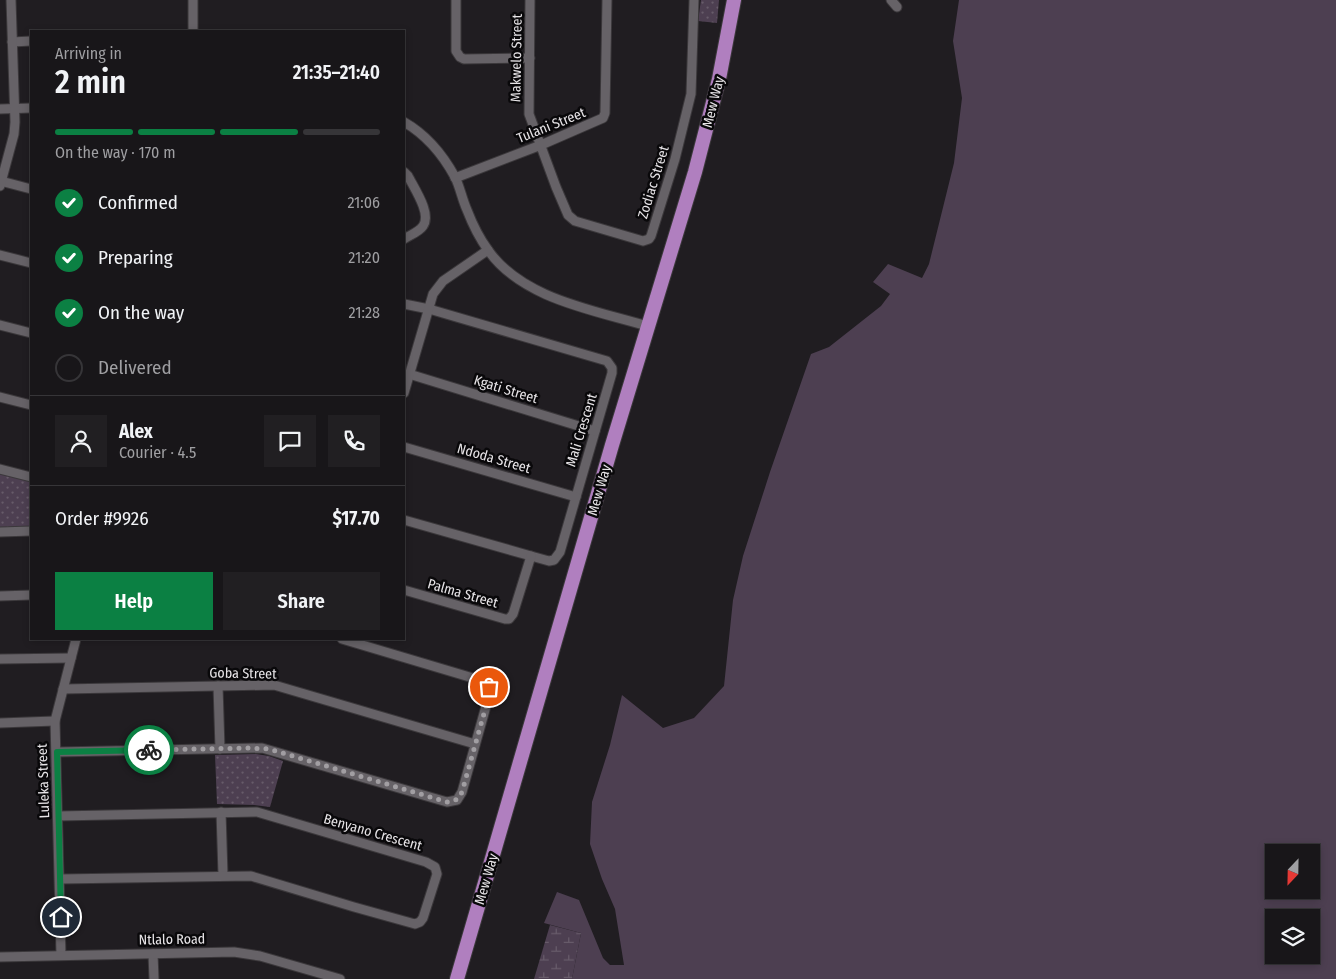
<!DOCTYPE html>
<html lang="en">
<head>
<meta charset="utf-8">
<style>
  body { margin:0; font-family:"Fira Sans Condensed",sans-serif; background:#211f22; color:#f1f3f6; height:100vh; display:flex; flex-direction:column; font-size:19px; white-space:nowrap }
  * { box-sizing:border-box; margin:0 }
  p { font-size:16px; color:#9f9fa2 }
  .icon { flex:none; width:28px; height:28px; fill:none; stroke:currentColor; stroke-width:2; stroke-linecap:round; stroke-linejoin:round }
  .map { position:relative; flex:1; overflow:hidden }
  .panel { position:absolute; left:30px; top:30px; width:375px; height:610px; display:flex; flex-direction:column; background:#181619; border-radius:0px; box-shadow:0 2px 8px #0003,0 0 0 1px #363538 }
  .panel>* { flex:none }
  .needle { width:32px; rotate:202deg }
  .controls { position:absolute; left:1265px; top:844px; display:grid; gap:10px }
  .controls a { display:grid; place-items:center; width:55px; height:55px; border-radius:0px; background:#181619; box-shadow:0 2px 8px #0003,0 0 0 1px #363538; font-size:25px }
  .pin { position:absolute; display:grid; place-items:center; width:42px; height:42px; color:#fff; margin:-21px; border:2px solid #fff; border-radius:50%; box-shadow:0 1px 5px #0007 }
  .courier { position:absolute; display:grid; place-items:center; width:50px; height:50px; margin:-25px; border:4px solid #0b8043; border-radius:50%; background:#fff; color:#222; box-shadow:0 1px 6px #0007 }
  .head em { font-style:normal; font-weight:600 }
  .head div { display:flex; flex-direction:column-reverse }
  .head { display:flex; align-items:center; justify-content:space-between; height:85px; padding:0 25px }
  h1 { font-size:32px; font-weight:600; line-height:38px }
  .bar { display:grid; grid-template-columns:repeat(4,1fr); gap:8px 5px; align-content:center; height:60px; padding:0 25px }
  .bar i { height:6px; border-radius:4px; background:#363538 }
  .bar .active { background:#0b8043 }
  .bar p { grid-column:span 4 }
  .line { display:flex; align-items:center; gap:12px; padding:0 25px; border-top:1px solid #363538 }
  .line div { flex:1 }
  .round { display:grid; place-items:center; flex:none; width:52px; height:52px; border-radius:0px; background:#211f22 }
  ol { padding:0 25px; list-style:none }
  li { display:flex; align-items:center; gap:15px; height:55px }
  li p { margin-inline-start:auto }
  li .icon { padding:5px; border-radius:50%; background:#0b8043; color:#fff; stroke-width:4 }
  li:last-child { color:#9f9fa2 }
  li i { width:28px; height:28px; border:2px solid #363538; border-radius:50% }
  .cta { display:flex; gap:10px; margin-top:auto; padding:10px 25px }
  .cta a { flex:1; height:58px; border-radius:0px; background:#0b8043; color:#fff; font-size:20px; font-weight:600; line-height:58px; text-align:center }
  .cta a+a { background:#211f22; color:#f1f3f6 }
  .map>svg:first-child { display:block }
  .green { fill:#4d3f51; fill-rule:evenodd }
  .wetland { fill:url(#wetland-marsh) }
  .park { fill:url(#park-dots) }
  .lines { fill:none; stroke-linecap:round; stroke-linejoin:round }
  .minor-casing { stroke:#3b383b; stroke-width:11 }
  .primary-casing { stroke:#3b383b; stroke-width:16 }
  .minor { stroke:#666267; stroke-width:9 }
  .primary { stroke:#b07fbf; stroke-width:14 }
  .done { stroke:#a19ea2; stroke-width:5; stroke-dasharray:0 9 }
  .route { stroke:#0b8043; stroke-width:6 }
  .labels { text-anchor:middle; stroke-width:5; stroke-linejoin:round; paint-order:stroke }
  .street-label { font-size:14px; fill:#e7e4e7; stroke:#09080a }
</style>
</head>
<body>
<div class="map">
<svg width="1336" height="979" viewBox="0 0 1336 979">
  <defs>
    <pattern id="wetland-marsh" width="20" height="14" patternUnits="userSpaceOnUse" patternTransform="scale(1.25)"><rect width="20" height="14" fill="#4d3f51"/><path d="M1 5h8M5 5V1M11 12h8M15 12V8" fill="none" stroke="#675b6a"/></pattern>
    <pattern id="park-dots" width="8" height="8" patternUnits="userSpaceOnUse" patternTransform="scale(1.25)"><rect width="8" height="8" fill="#4d3f51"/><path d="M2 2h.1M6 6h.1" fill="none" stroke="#675b6a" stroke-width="1.8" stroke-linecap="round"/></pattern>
  </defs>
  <rect width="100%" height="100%" fill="#201d21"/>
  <!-- green -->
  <path class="green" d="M959,0h377v979h-764l9,-46 -37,-10 13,-31 22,8 24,58 7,7h14l-9,-56 -13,-30 -12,-35 2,-42 18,-57 12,-50 41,33 31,-10 30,-32 9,-86 10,-44 27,-84 41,-118 18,-7 52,-41 9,-12 -17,-12 15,-18 34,14 7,-14 25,-101 8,-65 -9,-57zM1274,852h37v38h-37zM1274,918h37v37h-37z"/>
  <!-- wetland -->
  <path class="wetland" d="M550,925l31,8 -9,46h-38z"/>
  <!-- park -->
  <g class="park">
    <path d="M701,0h18l-2,23 -19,-2z"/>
    <path d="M0,473l31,8v47l-31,1z"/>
    <path d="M256,754l13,2 14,5 -13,46 -16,-2 -37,-1 -2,-49z"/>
  </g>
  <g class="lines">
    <defs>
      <g id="minor">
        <path d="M193,0v31"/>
        <path d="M456,0v51l4,6 4,2 66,-1"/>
        <path d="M530,0l-1,114 27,73 12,28 7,6 68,20 6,-2 2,-3 24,-77 16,-65 3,-94"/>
        <path d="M891,0l6,7"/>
        <path d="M12,42l19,-1"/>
        <path d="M0,109l31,-1"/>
        <path d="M404,122c21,12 39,33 51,55 5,10 7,22 12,33 5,13 13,29 21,40 34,49 106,60 159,76"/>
        <path d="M404,172l4,4c6,12 24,38 15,50 -4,6 -13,9 -19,13"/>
        <path d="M455,178l86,-33 62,-27 2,-5 2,-113"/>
        <path d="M1,181l30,8"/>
        <path d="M0,186l14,-52 1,-12 -4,-122"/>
        <path d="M0,255l31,8"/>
        <path d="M404,304l25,5 178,52 5,7v5l-52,179 -6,8 -5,1 -18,-5 -127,-36"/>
        <path d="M0,325l31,8"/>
        <path d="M409,374l186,57"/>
        <path d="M404,393l29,-99 10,-13 45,-31"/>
        <path d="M0,397l31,8"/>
        <path d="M404,447l172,50"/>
        <path d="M0,469l31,8"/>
        <path d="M0,532l31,-1"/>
        <path d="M404,590l101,29h4l4,-5 18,-58"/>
        <path d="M0,596l31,-1"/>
        <path d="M0,659l71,-1"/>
        <path d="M218,686l2,63"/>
        <path d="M63,689l211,-4 201,59"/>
        <path d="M0,723l55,-2"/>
        <path d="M57,752l205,-4 185,54 10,-2 5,-8 28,-100 -1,-5 -6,-6 -141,-42"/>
        <path d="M221,812l2,63"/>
        <path d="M58,816l199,-4 169,50 9,5 2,7 -14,44 -3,4 -5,2 -61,-17 -103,-31 -191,3"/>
        <path d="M153,954l1,25"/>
        <path d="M61,955l-6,-234 21,-82"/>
        <path d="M0,957l234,-5 26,4 80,23"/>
      </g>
      <path id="primary" d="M457,979l155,-534 83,-273 24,-93 15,-79"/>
    </defs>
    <!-- minor casing -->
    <use href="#minor" class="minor-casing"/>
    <!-- primary casing -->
    <use href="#primary" class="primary-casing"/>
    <!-- minor -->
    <use href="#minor" class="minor"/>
    <!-- primary -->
    <use href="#primary" class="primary"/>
  </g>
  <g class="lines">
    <!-- done -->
    <path class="done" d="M149,750l100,-2 20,1 178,53c8,0 11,-3 15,-10l28,-100 -1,-5"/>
    <!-- route -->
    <path class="route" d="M61,917l-4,-165 92,-2"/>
  </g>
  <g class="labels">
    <!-- street labels -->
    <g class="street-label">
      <text transform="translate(516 58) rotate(-89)" y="5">Makwelo Street</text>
      <text transform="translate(713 102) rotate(-76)" y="5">Mew Way</text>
      <text transform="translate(551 125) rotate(-22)" y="5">Tulani Street</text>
      <text transform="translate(653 182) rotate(-73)" y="5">Zodiac Street</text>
      <text transform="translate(506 389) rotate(17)" y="5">Kgati Street</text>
      <text transform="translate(581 430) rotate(-73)" y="5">Mali Crescent</text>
      <text transform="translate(494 458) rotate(16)" y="5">Ndoda Street</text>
      <text transform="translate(599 490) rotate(-74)" y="5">Mew Way</text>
      <text transform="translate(463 593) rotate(16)" y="5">Palma Street</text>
      <text transform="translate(243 673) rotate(1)" y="5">Goba Street</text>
      <text transform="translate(43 781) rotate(-92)" y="5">Luleka Street</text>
      <text transform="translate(373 832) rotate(16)" y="5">Benyano Crescent</text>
      <text transform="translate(486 879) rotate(-74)" y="5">Mew Way</text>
      <text transform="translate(172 939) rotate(-1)" y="5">Ntlalo Road</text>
    </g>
  </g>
</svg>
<div class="controls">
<a><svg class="needle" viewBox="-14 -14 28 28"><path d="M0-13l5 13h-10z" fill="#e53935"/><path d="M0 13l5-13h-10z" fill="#9f9fa2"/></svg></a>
<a><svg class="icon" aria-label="layers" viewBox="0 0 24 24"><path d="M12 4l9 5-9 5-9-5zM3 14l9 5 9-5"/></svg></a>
</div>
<div class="pin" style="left:489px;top:687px;background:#ea580c"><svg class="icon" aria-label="bag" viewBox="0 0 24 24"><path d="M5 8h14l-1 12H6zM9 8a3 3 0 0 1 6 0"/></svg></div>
<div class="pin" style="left:61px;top:917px;background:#1f2937"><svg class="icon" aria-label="home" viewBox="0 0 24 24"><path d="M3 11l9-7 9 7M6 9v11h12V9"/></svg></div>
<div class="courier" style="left:149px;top:750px"><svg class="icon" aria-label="bike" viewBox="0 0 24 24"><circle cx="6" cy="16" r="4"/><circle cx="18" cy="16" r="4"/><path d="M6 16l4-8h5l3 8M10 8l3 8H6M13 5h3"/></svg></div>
<section class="panel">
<div class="head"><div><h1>2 min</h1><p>Arriving in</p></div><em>21:35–21:40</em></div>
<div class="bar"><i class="active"></i><i class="active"></i><i class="active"></i><i></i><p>On the way · 170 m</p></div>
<ol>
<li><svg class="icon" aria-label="check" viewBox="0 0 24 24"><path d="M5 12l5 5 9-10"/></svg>Confirmed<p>21:06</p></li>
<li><svg class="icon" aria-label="check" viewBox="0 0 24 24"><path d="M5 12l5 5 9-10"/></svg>Preparing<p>21:20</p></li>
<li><svg class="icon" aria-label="check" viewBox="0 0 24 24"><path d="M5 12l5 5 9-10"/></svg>On the way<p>21:28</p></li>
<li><i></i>Delivered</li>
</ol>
<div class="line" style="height:90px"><a class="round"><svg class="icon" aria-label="person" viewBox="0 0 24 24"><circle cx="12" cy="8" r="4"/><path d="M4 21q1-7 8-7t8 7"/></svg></a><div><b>Alex</b><p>Courier · 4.5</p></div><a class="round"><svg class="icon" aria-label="chat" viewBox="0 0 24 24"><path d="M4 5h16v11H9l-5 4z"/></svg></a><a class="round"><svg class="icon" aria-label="phone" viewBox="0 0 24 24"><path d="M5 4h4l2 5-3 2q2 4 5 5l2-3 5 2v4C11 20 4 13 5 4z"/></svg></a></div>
<div class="line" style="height:65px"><div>Order #9926</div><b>$17.70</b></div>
<div class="cta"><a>Help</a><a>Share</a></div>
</section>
</div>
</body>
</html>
